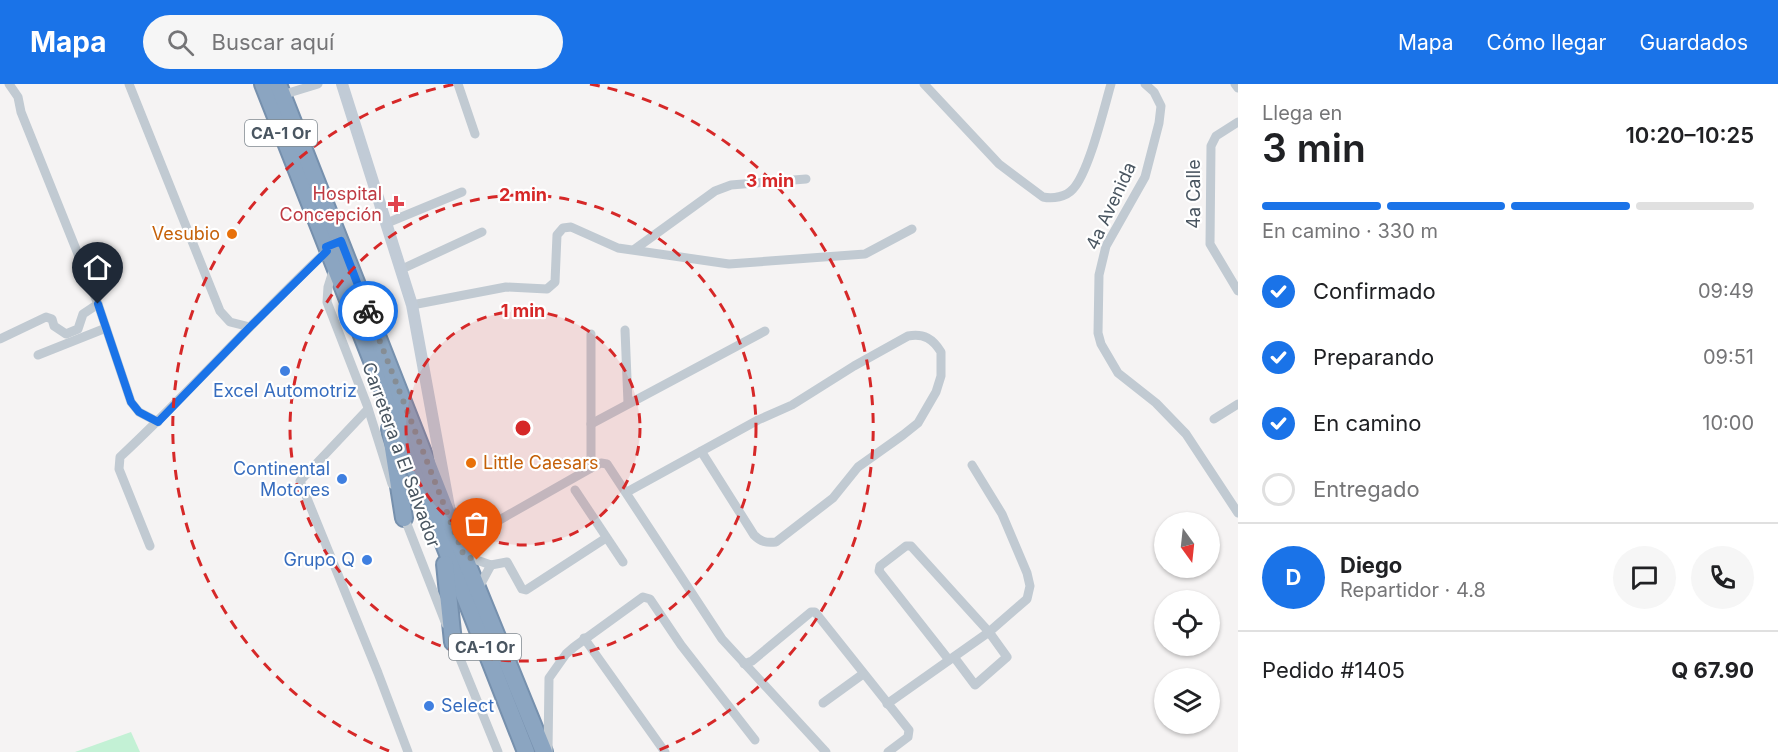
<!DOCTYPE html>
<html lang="es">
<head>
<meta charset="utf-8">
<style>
  body { margin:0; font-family:Inter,sans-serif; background:#f6f6f6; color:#202124; height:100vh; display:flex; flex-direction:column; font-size:22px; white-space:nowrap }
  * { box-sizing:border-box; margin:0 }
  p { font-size:20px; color:#757577 }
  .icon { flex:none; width:33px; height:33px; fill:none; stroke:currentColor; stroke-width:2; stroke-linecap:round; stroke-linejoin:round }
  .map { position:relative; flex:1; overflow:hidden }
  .sheet { display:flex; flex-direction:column; background:#fff; width:540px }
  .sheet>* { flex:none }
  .needle { width:39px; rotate:165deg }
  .buttons { position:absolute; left:1154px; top:428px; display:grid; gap:12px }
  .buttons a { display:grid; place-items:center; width:66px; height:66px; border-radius:50%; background:#fff; box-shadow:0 2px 4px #0004; font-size:30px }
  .pin { position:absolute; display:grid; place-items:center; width:51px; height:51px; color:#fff; margin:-62px -26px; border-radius:50% 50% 50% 0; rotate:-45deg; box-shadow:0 0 6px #0007 }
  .pin .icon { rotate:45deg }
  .courier { position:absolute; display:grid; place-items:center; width:60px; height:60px; margin:-30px; border:4px solid #1a73e8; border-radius:50%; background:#fff; color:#222; box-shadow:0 2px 8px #0007 }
  .head em { font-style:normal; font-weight:600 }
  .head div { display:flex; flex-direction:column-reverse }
  .head { display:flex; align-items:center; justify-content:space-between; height:102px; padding:0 24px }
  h1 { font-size:39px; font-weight:600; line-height:45px }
  .bar { display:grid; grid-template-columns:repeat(4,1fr); gap:9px 6px; align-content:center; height:72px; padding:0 24px }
  .bar i { height:8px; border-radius:4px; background:#e0e0e0 }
  .bar .active { background:#1a73e8 }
  .bar p { grid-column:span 4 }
  .line { display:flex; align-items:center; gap:15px; padding:0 24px; border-top:2px solid #e0e0e0 }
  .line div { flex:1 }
  .round { display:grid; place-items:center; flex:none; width:63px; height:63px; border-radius:32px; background:#f6f6f6 }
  ol { padding:0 24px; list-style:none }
  li { display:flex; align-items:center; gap:18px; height:66px }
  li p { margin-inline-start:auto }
  li .icon { padding:6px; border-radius:50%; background:#1a73e8; color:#fff; stroke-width:4 }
  li:last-child { color:#757577 }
  li i { width:33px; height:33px; border:3px solid #e0e0e0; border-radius:50% }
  header { display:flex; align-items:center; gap:36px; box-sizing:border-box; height:84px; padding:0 30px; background:#1a73e8; color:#fff }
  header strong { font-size:28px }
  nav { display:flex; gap:33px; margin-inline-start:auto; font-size:21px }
  .search { width:420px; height:54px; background:#f6f6f6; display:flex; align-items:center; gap:15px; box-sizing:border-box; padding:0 21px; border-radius:33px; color:#757577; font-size:22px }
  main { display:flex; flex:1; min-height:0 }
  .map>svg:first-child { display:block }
  .green { fill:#c3f1d5 }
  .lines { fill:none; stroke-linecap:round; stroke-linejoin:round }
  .highway-casing { stroke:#7690ad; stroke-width:20 }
  .street { stroke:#c1cad2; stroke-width:9 }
  .secondary { stroke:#c1cbd6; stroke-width:12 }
  .highway { stroke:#8ba5c1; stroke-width:16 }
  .done { stroke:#868d94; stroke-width:6; stroke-dasharray:0 10.8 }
  .route { stroke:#1a73e8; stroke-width:8 }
  .ring { fill:none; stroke:#d62828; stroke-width:3; stroke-dasharray:10 8 }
  .health-dot { fill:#e0444e; stroke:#fff; stroke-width:2 }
  .food-dot { fill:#e8710a; stroke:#fff; stroke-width:2 }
  .shop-dot { fill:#3f7fe0; stroke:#fff; stroke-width:2 }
  .labels { text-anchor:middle; stroke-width:4.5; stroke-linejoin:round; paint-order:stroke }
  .shield { fill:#fff; stroke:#808990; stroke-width:1.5 }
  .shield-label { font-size:16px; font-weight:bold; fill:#4a5661 }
  .health-label { font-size:18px; fill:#be3a42; stroke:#fff; text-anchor:end }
  .street-label { font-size:18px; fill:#4a5661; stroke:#fff }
  .food-label { font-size:18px; fill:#c56008; stroke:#fff; text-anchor:end }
  .shop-label { font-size:18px; fill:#366cbe; stroke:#fff; text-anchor:end }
  .centre { fill:#d62828; stroke:#fff; stroke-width:3 }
  .ring-label { font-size:18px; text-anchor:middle; font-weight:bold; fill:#d62828; stroke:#fff; stroke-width:4.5; stroke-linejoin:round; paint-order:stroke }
</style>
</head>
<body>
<header>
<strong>Mapa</strong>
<div class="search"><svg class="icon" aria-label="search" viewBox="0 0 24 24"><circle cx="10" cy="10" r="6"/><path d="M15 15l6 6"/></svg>Buscar aquí</div>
<nav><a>Mapa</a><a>Cómo llegar</a><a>Guardados</a></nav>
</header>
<main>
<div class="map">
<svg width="1238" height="668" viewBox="0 0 1238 668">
  <rect width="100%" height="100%" fill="#f5f3f3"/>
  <!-- green -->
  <path class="green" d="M131,648l9,20h-65z"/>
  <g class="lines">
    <defs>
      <g id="highway">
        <path d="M263,0l263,668"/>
        <path d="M278,0l175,445 91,223"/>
        <path d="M390,345l14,89"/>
        <path d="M445,480l8,78"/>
      </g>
    </defs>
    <!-- highway casing -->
    <use href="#highway" class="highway-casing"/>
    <!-- street -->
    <g class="street">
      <path d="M9,0l9,13 3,15 77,192 33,98 8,10 19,10"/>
      <path d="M129,0l91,227 10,11 20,5"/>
      <path d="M458,0l17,50"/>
      <path d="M924,0l75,80 44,33c10,2 23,0 30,-8 16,-17 31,-81 38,-105"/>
      <path d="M1145,0l9,8 7,14 -2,17 -14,54 -39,69 -7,29 -1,58 3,11 17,29 38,30 30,31 52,79"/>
      <path d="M1235,0l3,4"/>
      <path d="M282,11l36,-11"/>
      <path d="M1238,38l-22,14 -5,10 -1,98 28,47"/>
      <path d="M387,139l75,-31"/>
      <path d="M635,165l80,-58 16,-6 75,-6"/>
      <path d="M334,184l-6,19 -1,15 40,103 25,79"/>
      <path d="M402,185l80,-37"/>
      <path d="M412,221l94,-18 41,2 8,-7 2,-47 6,-7 8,-1 47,21 111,16 136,-10 47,-25"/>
      <path d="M625,246l3,73"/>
      <path d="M591,250v134"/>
      <path d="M0,255l46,-22 6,2 2,7 12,8 12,-5 5,-15 15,-10"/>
      <path d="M38,271l68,-27"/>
      <path d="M368,325l-68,72 78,192 30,79"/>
      <path d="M1214,335l24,-15"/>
      <path d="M591,340l174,-93"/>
      <path d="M575,406l48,72"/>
      <path d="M627,408l131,-72 34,-15 62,-39 54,-30c16,-3 25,3 33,16v24l-5,16 -18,31 -15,12 -45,32 -25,31 -57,44c-10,1 -15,0 -22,-7l-53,-84"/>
      <path d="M403,430l43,110"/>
      <path d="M459,459l132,-75 10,-5 6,1 115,175 104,113"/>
      <path d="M150,462l-31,-77 1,-12c71,-66 136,-140 207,-206"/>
      <path d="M465,472l26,9 16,-3 15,27 4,1 80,-52"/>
      <path d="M478,505l13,-24"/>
      <path d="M584,554l81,114"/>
      <path d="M452,555l46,113"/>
      <path d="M949,576l-70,-89 1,-5 26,-20h5l78,86 18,25 -32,28 -21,-28"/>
      <path d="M744,580l8,-3 59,-49h4l94,118 -1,7 -20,15"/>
      <path d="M823,619l40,-29"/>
      <path d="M887,620l102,-72 38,-33 3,-13 -3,-13 -25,-59 -30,-49"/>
      <path d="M548,667l1,-73 17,-24 8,-7 69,-50 7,2 31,46 74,95"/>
    </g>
    <!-- secondary -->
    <path class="secondary" d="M342,0l70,221 37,202"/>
    <!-- highway -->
    <use href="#highway" class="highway"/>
  </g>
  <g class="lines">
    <!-- done -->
    <path class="done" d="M368,227l96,245 13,4"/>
    <!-- route -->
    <path class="route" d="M98,220l33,98 8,10 19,10 92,-95 77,-76 -1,-4 15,-6 27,70"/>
  </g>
  <!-- distance rings -->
  <circle cx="523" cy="344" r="117" fill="#d62828" fill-opacity=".12"/>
  <g class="ring">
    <circle cx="523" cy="344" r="117"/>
    <circle cx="523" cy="344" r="233"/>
    <path d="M389 667A350 350 0 0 1 456 0M590 0A350 350 0 0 1 657 667"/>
  </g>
  <!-- markers -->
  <path class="health-dot" d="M393 111h6v6h6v6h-6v6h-6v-6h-6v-6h6z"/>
  <g class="food-dot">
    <circle cx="232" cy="150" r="6"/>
    <circle cx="471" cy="379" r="6"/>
  </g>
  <g class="shop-dot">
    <circle cx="285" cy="287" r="6"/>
    <circle cx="342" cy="395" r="6"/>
    <circle cx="367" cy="476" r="6"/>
    <circle cx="429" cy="622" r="6"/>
  </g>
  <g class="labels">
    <!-- shield labels -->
    <g class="shield">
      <rect x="245" y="36" width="72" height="26" rx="4.5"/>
      <rect x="449" y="550" width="72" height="26" rx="4.5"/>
    </g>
    <g class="shield-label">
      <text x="281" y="55">CA-1 Or</text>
      <text x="485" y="569">CA-1 Or</text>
    </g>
    <!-- health labels -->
    <g class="health-label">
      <text x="382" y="116">Hospital<tspan x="382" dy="21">Concepción</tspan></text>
    </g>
    <!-- street labels -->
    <g class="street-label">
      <text transform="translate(1194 110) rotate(-90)" y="6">4a Calle</text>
      <text transform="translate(1111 122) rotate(-65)" y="6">4a Avenida</text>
      <text transform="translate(401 371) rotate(70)" y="6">Carretera a El Salvador</text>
    </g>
    <!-- food labels -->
    <g class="food-label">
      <text x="220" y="156">Vesubio</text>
      <text x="483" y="385" text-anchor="start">Little Caesars</text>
    </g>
    <!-- shop labels -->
    <g class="shop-label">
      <text x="285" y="313" text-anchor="middle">Excel Automotriz</text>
      <text x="330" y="391">Continental<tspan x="330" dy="21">Motores</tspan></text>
      <text x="355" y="482">Grupo Q</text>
      <text x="441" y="628" text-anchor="start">Select</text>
    </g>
  </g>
  <circle cx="523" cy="344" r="9" class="centre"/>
  <g class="ring-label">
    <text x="770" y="103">3 min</text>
    <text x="523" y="117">2 min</text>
    <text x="523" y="233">1 min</text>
  </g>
</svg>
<div class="buttons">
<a><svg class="needle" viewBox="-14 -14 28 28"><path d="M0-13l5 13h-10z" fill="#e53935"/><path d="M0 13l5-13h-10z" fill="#757577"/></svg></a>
<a><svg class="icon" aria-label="locate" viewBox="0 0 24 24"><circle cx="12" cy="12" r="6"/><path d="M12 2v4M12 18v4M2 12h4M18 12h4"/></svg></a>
<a><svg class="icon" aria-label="layers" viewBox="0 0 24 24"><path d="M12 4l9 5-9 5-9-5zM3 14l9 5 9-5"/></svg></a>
</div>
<div class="pin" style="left:477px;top:476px;background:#ea580c"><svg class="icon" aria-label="bag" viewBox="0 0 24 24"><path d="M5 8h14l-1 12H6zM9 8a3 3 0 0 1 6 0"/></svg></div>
<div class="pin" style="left:98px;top:220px;background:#1f2937"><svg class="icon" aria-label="home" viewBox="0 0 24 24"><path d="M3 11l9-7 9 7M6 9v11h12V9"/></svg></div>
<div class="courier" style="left:368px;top:227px"><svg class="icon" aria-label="bike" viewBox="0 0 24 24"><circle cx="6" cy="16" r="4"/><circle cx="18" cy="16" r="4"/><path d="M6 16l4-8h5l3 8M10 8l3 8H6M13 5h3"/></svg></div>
</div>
<section class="sheet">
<div class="head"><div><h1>3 min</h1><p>Llega en</p></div><em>10:20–10:25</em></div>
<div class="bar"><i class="active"></i><i class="active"></i><i class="active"></i><i></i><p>En camino · 330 m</p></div>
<ol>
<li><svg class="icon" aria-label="check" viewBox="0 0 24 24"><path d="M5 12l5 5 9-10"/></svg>Confirmado<p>09:49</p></li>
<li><svg class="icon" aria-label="check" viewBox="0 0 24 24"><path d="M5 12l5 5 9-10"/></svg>Preparando<p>09:51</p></li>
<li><svg class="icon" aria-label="check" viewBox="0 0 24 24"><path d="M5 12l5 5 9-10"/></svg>En camino<p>10:00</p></li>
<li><i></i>Entregado</li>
</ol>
<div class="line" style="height:108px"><b class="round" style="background:#1a73e8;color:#fff">D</b><div><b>Diego</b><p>Repartidor · 4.8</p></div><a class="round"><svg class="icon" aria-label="chat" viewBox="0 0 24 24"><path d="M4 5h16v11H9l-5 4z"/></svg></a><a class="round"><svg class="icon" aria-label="phone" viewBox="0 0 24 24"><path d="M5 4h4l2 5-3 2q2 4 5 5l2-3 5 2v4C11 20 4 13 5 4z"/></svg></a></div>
<div class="line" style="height:78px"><div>Pedido #1405</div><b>Q 67.90</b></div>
</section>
</main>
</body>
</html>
